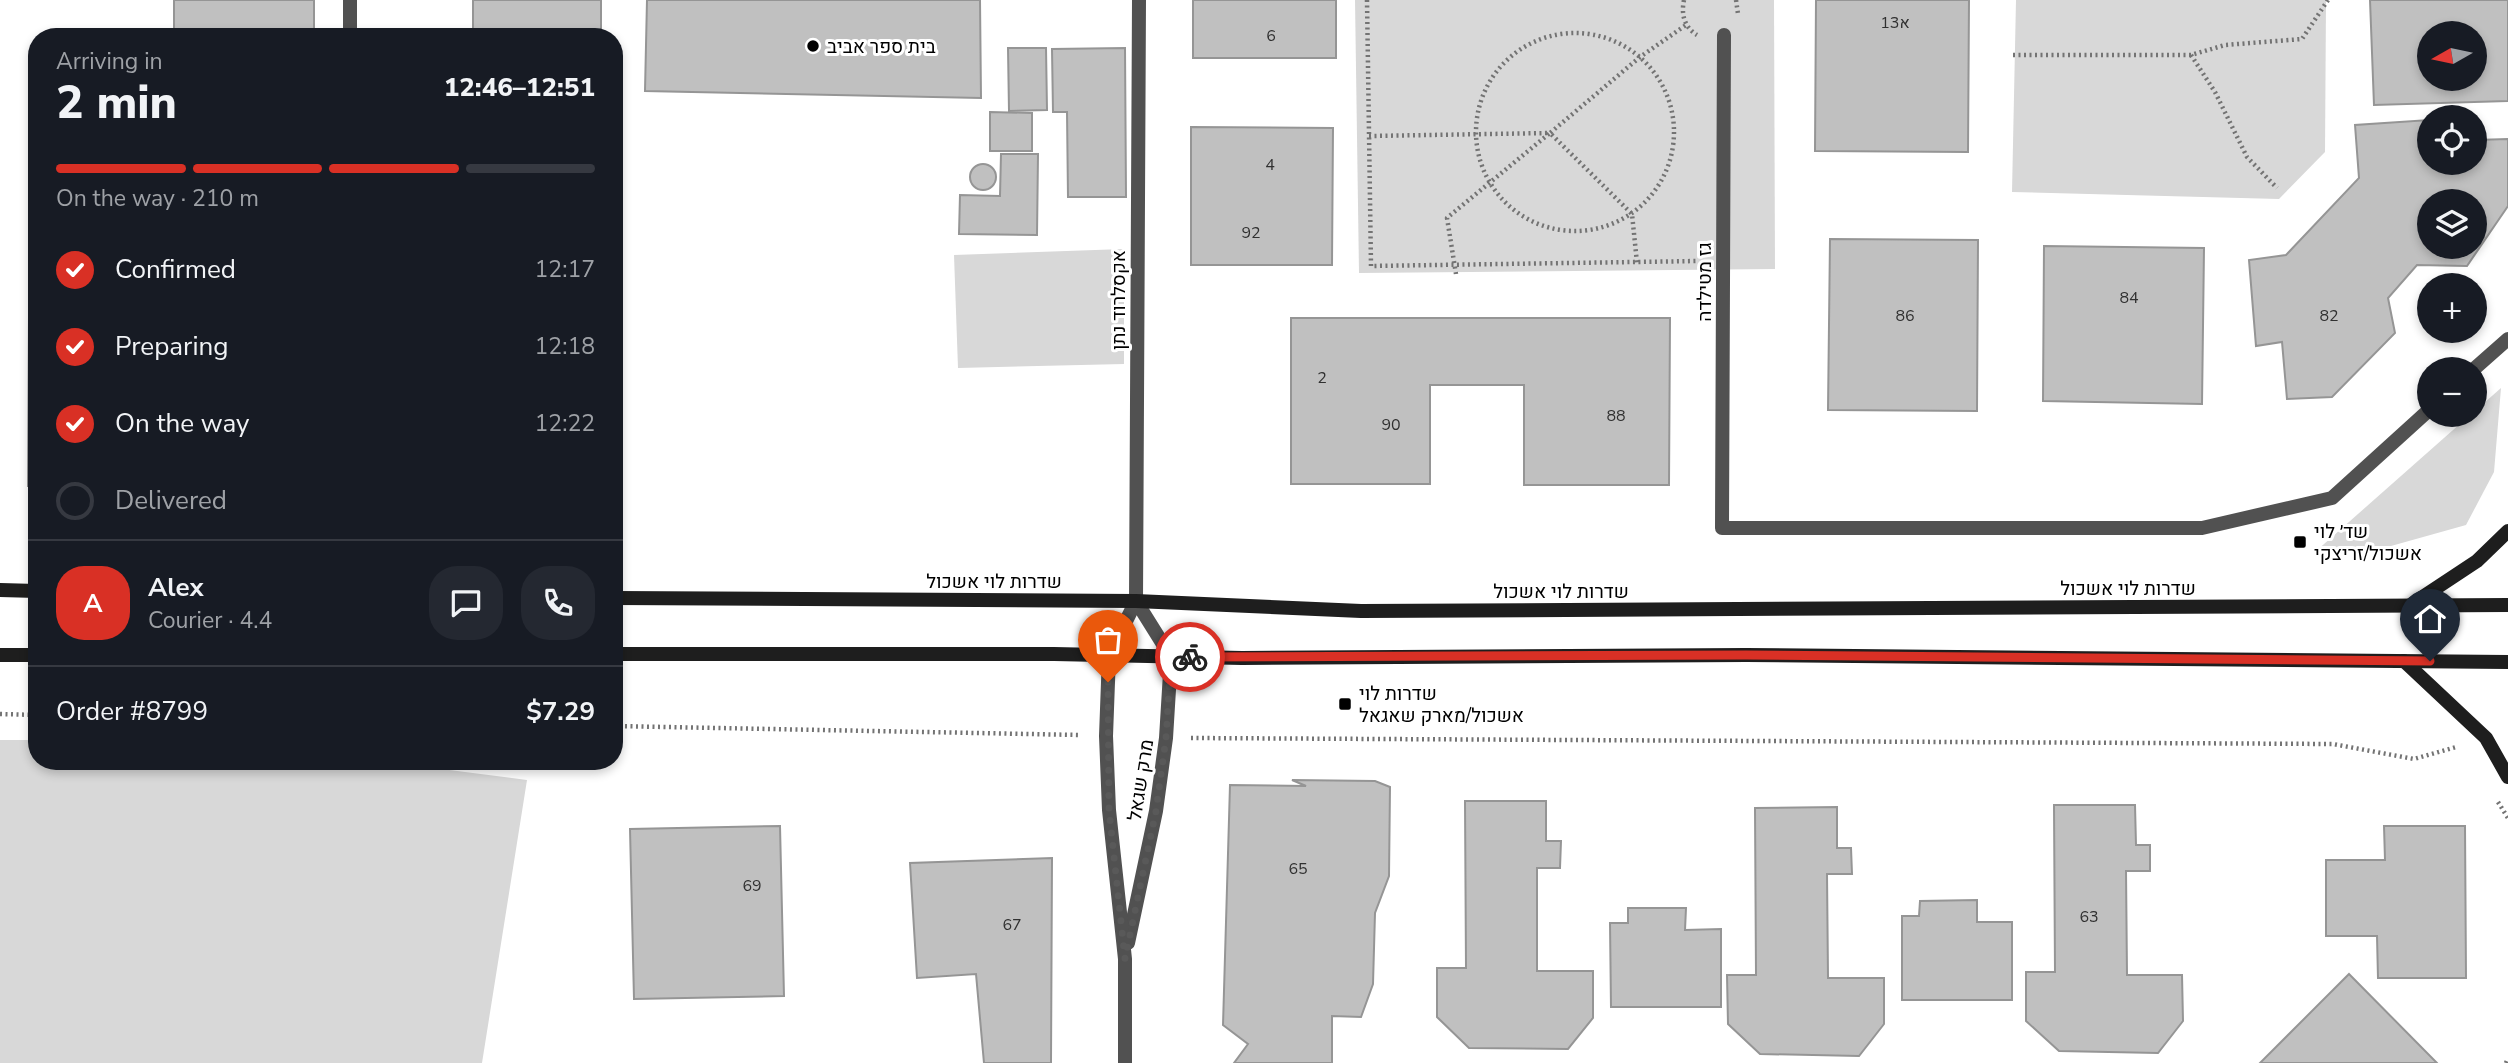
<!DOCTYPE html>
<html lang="en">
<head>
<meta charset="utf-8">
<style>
  body { margin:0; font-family:"Nunito Sans",Heebo,sans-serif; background:#242831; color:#f1f3f6; height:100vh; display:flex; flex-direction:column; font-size:26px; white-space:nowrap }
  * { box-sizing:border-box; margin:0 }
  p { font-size:23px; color:#9ea1a6 }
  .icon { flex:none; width:38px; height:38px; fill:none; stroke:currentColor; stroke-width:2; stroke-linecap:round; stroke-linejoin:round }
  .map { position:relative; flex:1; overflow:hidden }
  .panel { position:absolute; left:28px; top:28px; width:595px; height:742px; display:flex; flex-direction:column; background:#171b24; border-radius:28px; box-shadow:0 4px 10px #0003 }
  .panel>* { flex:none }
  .needle { width:46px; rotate:261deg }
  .tools { position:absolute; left:2417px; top:21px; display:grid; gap:14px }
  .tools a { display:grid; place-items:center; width:70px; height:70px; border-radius:50%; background:#171b24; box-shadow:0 4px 10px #0003; font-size:35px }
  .pin { position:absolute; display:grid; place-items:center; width:60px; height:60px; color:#fff; margin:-72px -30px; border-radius:50% 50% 50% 0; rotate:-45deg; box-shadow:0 0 7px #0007 }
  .pin .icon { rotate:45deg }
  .courier { position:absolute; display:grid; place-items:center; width:70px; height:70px; margin:-35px; border:5px solid #d93025; border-radius:50%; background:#fff; color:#222; box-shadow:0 2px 9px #0007 }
  .headline em { font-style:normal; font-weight:800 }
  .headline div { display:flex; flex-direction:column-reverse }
  .headline { display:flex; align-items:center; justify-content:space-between; height:119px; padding:0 28px }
  h1 { font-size:46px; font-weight:800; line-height:52px }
  .bar { display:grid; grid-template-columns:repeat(4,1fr); gap:10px 7px; align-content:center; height:84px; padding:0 28px }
  .bar i { height:9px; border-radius:5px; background:#363941 }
  .bar .active { background:#d93025 }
  .bar p { grid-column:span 4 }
  .line { display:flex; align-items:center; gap:18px; padding:0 28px; border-top:2px solid #363941 }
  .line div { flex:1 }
  .round { display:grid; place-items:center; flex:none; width:74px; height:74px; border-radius:28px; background:#242831 }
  ol { padding:0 28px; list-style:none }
  li { display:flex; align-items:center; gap:21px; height:77px }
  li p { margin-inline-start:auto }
  li .icon { padding:7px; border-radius:50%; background:#d93025; color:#fff; stroke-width:4 }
  li:last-child { color:#9ea1a6 }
  li i { width:38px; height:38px; border:4px solid #363941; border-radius:50% }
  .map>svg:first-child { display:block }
  .green { fill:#d8d8d8 }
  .building { fill:#c0c0c0; stroke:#959595; stroke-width:2; fill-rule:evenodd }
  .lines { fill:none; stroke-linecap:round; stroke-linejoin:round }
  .path { stroke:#737373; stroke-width:4.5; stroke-dasharray:2 3.5; stroke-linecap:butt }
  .street { stroke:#515151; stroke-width:14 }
  .secondary { stroke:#1e1e1e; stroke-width:14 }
  .done { stroke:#595959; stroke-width:7; stroke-dasharray:0 12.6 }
  .route { stroke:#d93025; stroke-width:9 }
  .poi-dot { fill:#000; stroke:#fff; stroke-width:2.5 }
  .labels { text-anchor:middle; stroke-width:6; stroke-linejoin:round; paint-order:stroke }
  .number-label { font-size:16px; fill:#303030 }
  .poi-label { font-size:19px; fill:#000; stroke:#fff; text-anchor:start }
  .street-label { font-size:19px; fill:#000; stroke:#fff }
</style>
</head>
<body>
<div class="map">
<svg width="2508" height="1063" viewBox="0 0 2508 1063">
  <rect width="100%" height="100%" fill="#fff"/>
  <!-- green -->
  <g class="green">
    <path d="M1355,0h419l1,269 -416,4z"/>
    <path d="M2016,0h310l-1,152 -46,47 -267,-7z"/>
    <path d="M1124,249v115l-166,4 -4,-113z"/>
    <path d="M2501,388l-7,84 -28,53 -75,21 -76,6 155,-137h4l1,-4z"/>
    <path d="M0,740h37v21h342l148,19 -45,283h-482z"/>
  </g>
  <!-- building -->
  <g class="building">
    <rect x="174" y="0" width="140" height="37"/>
    <rect x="473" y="0" width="128" height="37"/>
    <path d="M647,0h333l1,98 -336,-7z"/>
    <rect x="1193" y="0" width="143" height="58"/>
    <path d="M1816,0h153l-1,152 -153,-1z"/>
    <path d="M2370,0h138v101l-134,4zM2429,33h45v46h-45z"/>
    <path d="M1008,48h38l1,62 -38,1z"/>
    <path d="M1125,48l1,149h-58l-1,-85h-14l-1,-63z"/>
    <path d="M990,112l42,1v38h-42z"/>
    <path d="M2429,120v43h45v-30l2,7 32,-1v67l-41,60 -50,-1 -29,33 7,35 -63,64 -45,2 -5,-57 -26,4 -7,-86 37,-5 73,-77 -4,-53zM2429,201h45v46h-45z"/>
    <path d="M1191,127l142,1 -1,137h-141z"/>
    <path d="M1001,154h37l-1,81 -78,-1 1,-39 40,1z"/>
    <circle cx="983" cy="177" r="13"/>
    <path d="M1830,239l148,1 -1,171 -149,-1z"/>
    <path d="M2044,246l160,2 -2,156 -159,-3z"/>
    <path d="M29,317h8v169h-9z"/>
    <path d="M1291,318h379l-1,167h-145v-100h-94v99h-139z"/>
    <path d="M1292,780l83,1 15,6 -1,89 -14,37 -2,71 -12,33 -29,-1v47h-98l14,-19 -25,-19 7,-240 76,1z"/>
    <path d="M1465,801h81v40h15l-1,27h-23v103h56v47l-25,31 -99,-1 -32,-31v-49h29z"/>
    <path d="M2054,805h81l1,40h14v26h-24l1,104h55l1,46 -25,32 -99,-2 -33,-30v-49h29z"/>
    <path d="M1837,807v41h14l1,26h-25l1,104h56v46l-25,32 -99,-2 -32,-30 -1,-49h29l-1,-167z"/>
    <path d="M780,826l4,170 -150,3 -4,-170z"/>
    <path d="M2384,826h81l1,152h-88l-1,-42h-51v-76h59z"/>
    <path d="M1052,858l-1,205h-67l-8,-89 -59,4 -7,-115z"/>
    <path d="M1977,900v22h35v78h-110v-84h17l1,-15z"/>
    <path d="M1628,908h58l-1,22 36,-1v78h-110l-1,-84h18z"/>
    <path d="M2349,974l88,89h-177z"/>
  </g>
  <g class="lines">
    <!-- path -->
    <g class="path">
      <path d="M1367,0l4,266 327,-5"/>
      <path d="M1684,0c-3,14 0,27 13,35"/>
      <path d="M1736,0l2,14"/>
      <circle cx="1575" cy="132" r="99"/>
      <path d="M2013,55h178l34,-10 77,-6 26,-39"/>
      <path d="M2191,55l24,37 32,65 30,31"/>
      <path d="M1369,136l181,-3 90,-76 46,-32"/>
      <path d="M1456,274l-9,-56 103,-85 82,81 5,49"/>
      <path d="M0,714l37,1"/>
      <path d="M614,726l466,9"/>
      <path d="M1191,738l1142,6 81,15 42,-12"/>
      <path d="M2498,802l10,16"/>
      <path d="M2506,1063l2,-5"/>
    </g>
    <!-- street -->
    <g class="street">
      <path d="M1724,35l-2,493h480l130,-30 97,-88"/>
      <path d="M350,37v-37"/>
      <path d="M2474,369l34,-30"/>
      <path d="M1128,943l28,-132 10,-73 5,-81 -35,-56"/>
      <path d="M1125,1063v-104l-16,-149 -3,-74 3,-81 27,-54 3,-601"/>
    </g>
    <!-- secondary -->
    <g class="secondary">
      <path d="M0,590l37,1"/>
      <path d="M614,598l522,3 225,10 1147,-6"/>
      <path d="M2409,606l68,-45 31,-30"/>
      <path d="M614,654h440l188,4 504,-3 762,7"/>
      <path d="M0,655h37"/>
      <path d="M2404,661l82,77 22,39"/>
    </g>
  </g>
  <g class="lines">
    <!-- done -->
    <path class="done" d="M1108,682l1,128 16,149 31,-148 10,-73 5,-81h19"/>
    <!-- route -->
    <path class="route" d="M1190,657l556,-2 684,6"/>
  </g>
  <!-- markers -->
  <g class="poi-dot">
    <circle cx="813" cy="46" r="7"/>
    <rect x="2293" y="535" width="14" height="14" rx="3.5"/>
    <rect x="1338" y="697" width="14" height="14" rx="3.5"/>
  </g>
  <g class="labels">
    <!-- number labels -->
    <g class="number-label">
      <text x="1895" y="28">13א</text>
      <text x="1271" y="41">6</text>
      <text x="1270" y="170">4</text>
      <text x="1251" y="238">92</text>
      <text x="2129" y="303">84</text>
      <text x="1905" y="321">86</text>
      <text x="2329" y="321">82</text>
      <text x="1322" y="383">2</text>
      <text x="1616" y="421">88</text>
      <text x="1391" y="430">90</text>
      <text x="1298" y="874">65</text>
      <text x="752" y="891">69</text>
      <text x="2089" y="922">63</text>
      <text x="1012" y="930">67</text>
    </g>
    <!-- poi labels -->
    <g class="poi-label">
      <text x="827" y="53">בית ספר אביב</text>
      <text x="2314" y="538">שד׳ לוי<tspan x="2314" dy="22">אשכול/זריצקי</tspan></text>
      <text x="1359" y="700">שדרות לוי<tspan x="1359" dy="22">אשכול/מארק שאגאל</tspan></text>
    </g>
    <!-- street labels -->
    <g class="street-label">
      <text transform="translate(1704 282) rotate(-90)" y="7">גז מטילדה</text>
      <text transform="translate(1118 300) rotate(-90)" y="7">אקסלרוד נתן</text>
      <text x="994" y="588">שדרות לוי אשכול</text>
      <text x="2128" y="595">שדרות לוי אשכול</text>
      <text x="1561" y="598">שדרות לוי אשכול</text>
      <text transform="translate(1140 780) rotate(-81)" y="7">מרק שגאל</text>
    </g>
  </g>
</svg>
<div class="tools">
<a><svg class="needle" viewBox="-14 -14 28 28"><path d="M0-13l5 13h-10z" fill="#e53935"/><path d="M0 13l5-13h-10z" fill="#9ea1a6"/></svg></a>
<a><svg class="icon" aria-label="locate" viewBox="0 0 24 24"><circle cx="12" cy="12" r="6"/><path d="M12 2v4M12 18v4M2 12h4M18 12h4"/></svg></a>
<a><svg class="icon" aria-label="layers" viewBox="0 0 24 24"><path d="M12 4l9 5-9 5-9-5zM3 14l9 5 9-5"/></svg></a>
<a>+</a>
<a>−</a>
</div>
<div class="pin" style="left:1108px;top:682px;background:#ea580c"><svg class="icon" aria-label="bag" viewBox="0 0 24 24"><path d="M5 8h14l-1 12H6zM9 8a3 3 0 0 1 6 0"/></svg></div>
<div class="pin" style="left:2430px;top:661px;background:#1f2937"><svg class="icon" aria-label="home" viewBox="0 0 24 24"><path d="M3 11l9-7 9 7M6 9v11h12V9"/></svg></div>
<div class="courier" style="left:1190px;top:657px"><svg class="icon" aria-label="bike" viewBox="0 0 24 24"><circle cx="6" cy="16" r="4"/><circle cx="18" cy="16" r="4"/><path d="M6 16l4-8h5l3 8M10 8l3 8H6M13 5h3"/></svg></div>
<section class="panel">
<div class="headline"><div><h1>2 min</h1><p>Arriving in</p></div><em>12:46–12:51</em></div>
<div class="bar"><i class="active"></i><i class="active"></i><i class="active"></i><i></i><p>On the way · 210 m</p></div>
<ol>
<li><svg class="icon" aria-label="check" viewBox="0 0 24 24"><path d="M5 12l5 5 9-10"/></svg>Confirmed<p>12:17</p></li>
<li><svg class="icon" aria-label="check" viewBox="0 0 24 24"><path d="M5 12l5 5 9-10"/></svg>Preparing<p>12:18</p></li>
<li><svg class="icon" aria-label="check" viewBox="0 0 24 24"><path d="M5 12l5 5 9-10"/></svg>On the way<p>12:22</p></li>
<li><i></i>Delivered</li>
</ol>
<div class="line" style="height:126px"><b class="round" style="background:#d93025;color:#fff">A</b><div><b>Alex</b><p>Courier · 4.4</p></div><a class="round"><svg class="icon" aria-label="chat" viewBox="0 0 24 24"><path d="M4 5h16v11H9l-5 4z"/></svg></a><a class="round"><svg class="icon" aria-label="phone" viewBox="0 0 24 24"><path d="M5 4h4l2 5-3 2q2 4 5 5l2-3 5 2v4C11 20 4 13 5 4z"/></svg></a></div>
<div class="line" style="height:91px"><div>Order #8799</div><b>$7.29</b></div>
</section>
</div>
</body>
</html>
